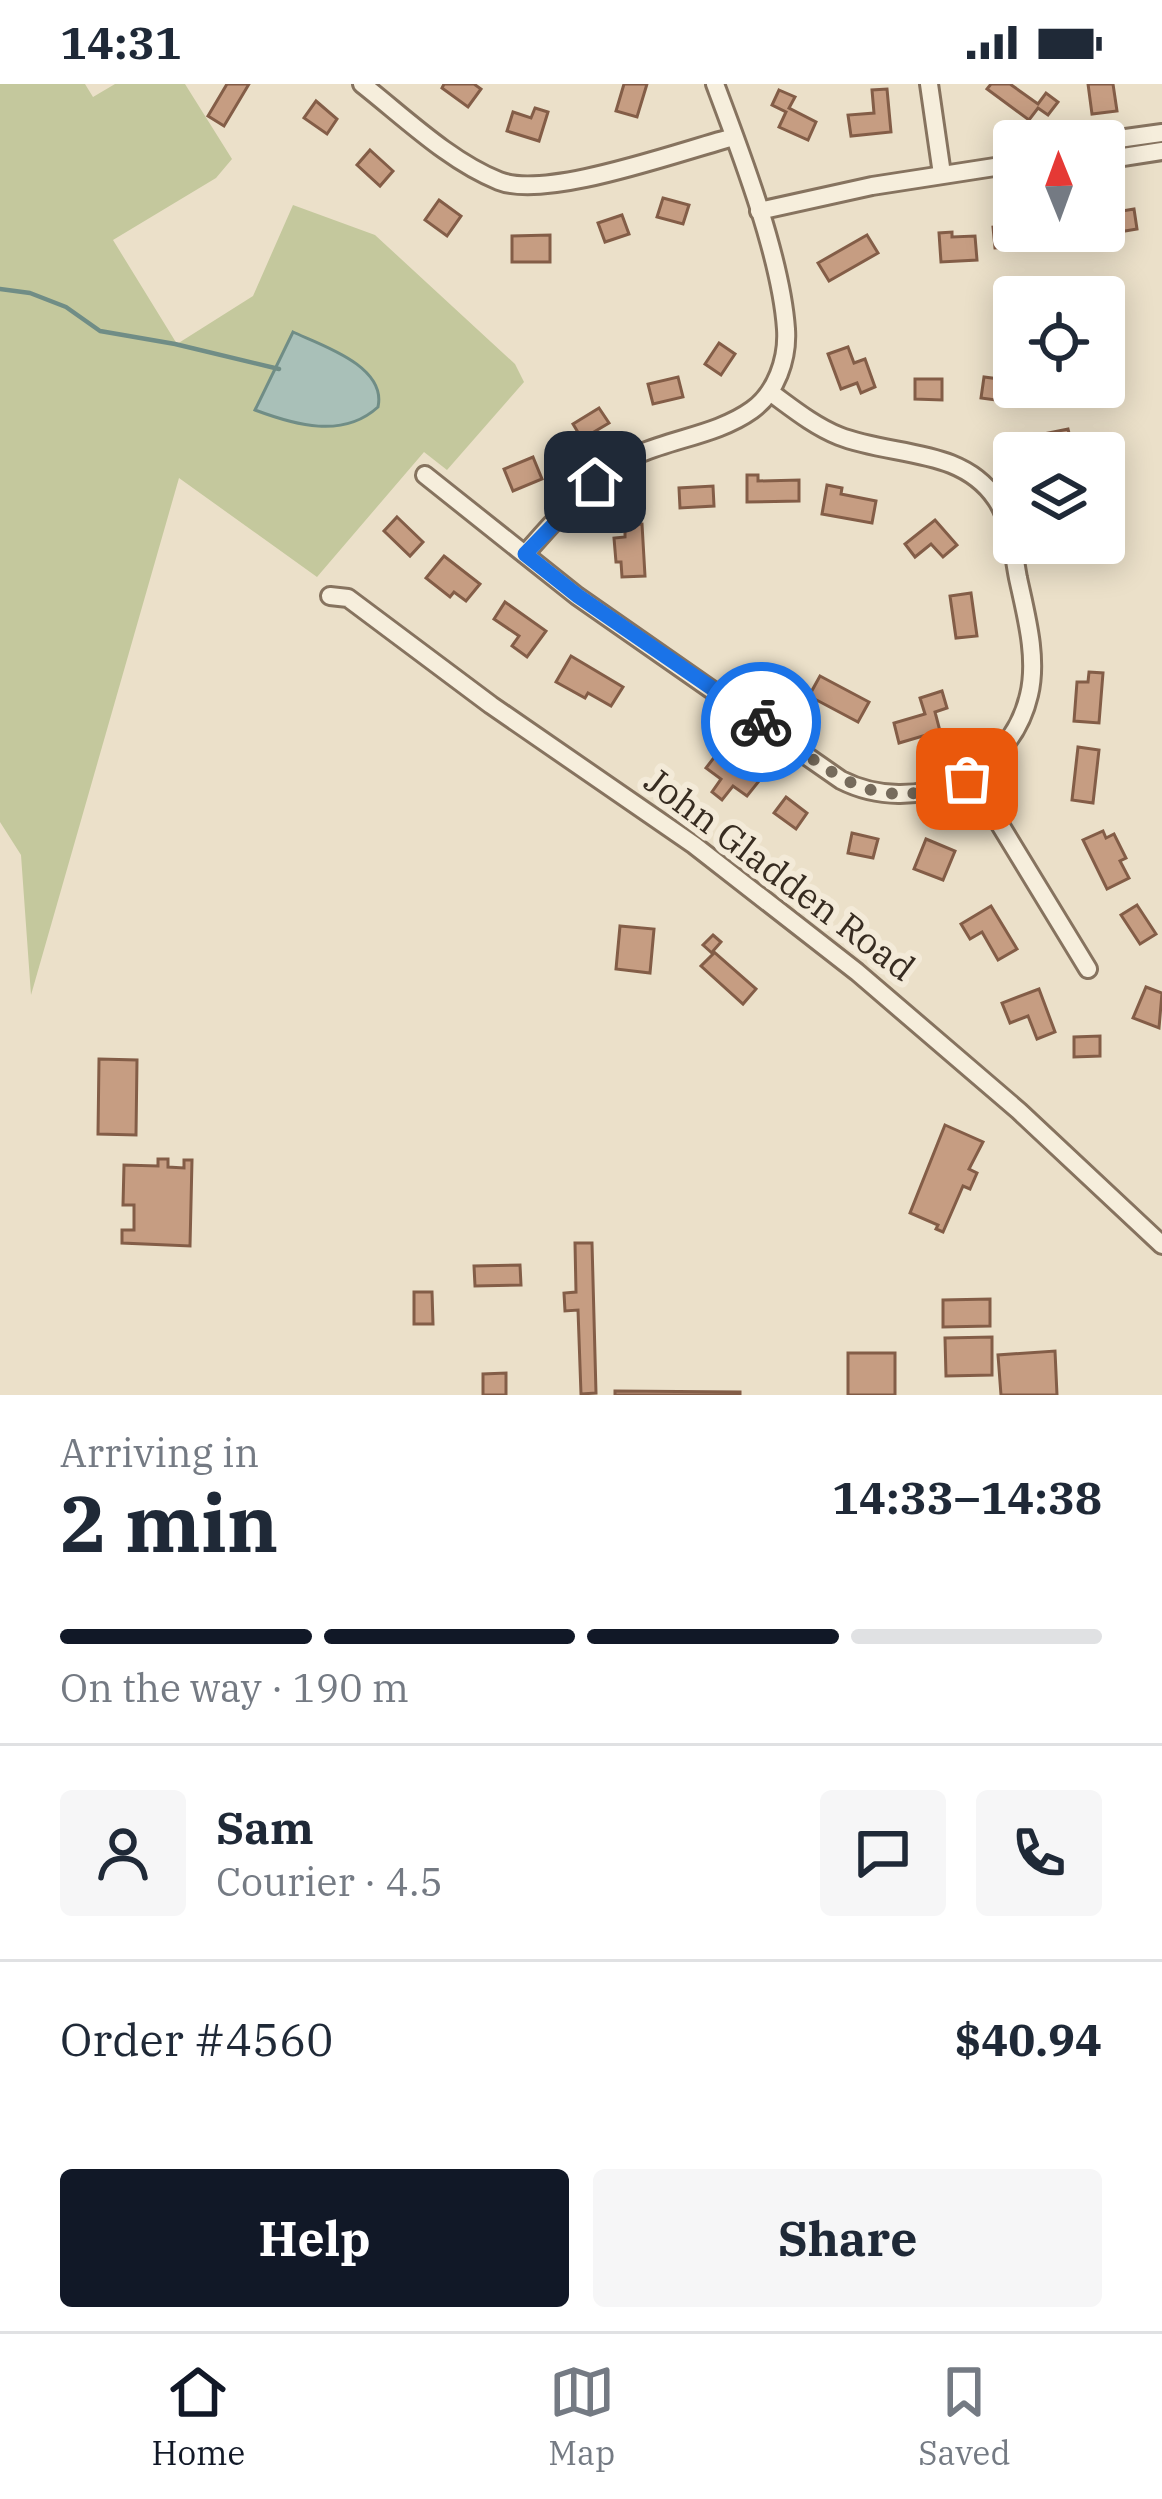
<!DOCTYPE html>
<html lang="en">
<head>
<meta charset="utf-8">
<style>
  body { margin:0; font-family:"IBM Plex Serif",serif; background:#f6f6f7; color:#1f2937; height:100vh; display:flex; flex-direction:column; font-size:45px; white-space:nowrap }
  * { box-sizing:border-box; margin:0 }
  p { font-size:39px; color:#747a83 }
  .icon { flex:none; width:66px; height:66px; fill:none; stroke:currentColor; stroke-width:2; stroke-linecap:round; stroke-linejoin:round }
  .map { position:relative; height:1311px; overflow:hidden }
  .side { display:flex; flex-direction:column; background:#fff; flex:1 }
  .side>* { flex:none }
  .needle { width:78px; rotate:359deg }
  .buttons { position:absolute; left:993px; top:36px; display:grid; gap:24px }
  .buttons a { display:grid; place-items:center; width:132px; height:132px; border-radius:12px; background:#fff; box-shadow:0 6px 30px #0003; font-size:60px }
  .pin { position:absolute; display:grid; place-items:center; width:102px; height:102px; color:#fff; margin:-51px; border-radius:24px; box-shadow:0 6px 18px #0006 }
  .courier { position:absolute; display:grid; place-items:center; width:120px; height:120px; margin:-60px; border:9px solid #1a73e8; border-radius:50%; background:#fff; color:#222; box-shadow:0 3px 15px #0007 }
  .headline em { font-style:normal; font-weight:700 }
  .headline div { display:flex; flex-direction:column-reverse }
  .headline { display:flex; align-items:center; justify-content:space-between; height:204px; padding:0 60px }
  h1 { font-size:78px; font-weight:700; line-height:90px }
  .bar { display:grid; grid-template-columns:repeat(4,1fr); gap:18px 12px; align-content:center; height:144px; padding:0 60px }
  .bar i { height:15px; border-radius:9px; background:#e0e1e3 }
  .bar .active { background:#111827 }
  .bar p { grid-column:span 4 }
  .line { display:flex; align-items:center; gap:30px; padding:0 60px; border-top:3px solid #e0e1e3 }
  .line div { flex:1 }
  .round { display:grid; place-items:center; flex:none; width:126px; height:126px; border-radius:12px; background:#f6f6f7 }
  .primary-button { display:flex; gap:24px; margin-top:auto; padding:24px 60px }
  .primary-button a { flex:1; height:138px; border-radius:12px; background:#111827; color:#fff; font-size:48px; font-weight:700; line-height:138px; text-align:center }
  .primary-button a+a { background:#f6f6f7; color:#1f2937 }
  .status { display:flex; justify-content:space-between; align-items:center; height:84px; padding:0 60px; background:#fff; direction:ltr }
  .status svg { height:33px; fill:currentColor }
  .tab-bar { display:flex; justify-content:space-around; align-items:center; height:168px; border-top:3px solid #e0e1e3; background:#fff; font-size:33px; color:#747a83 }
  .tab-bar a { display:grid; justify-items:center; gap:6px }
  .tab-bar .active { color:#111827 }
  .map>svg:first-child { display:block }
  .green { fill:#c4c89d }
  .water { fill:#a9c0b8; stroke:#708d86; stroke-width:3 }
  .lines { fill:none; stroke-linecap:round; stroke-linejoin:round }
  .stream { stroke:#708d86; stroke-width:4.5 }
  .building { fill:#c69d82; stroke:#835d47; stroke-width:3 }
  .minor-casing { stroke:#86735f; stroke-width:22 }
  .minor { stroke:#f6eedc; stroke-width:16 }
  .done { stroke:#766b5c; stroke-width:12; stroke-dasharray:0 21.6 }
  .route { stroke:#1a73e8; stroke-width:15 }
  .labels { text-anchor:middle; stroke-width:12; stroke-linejoin:round; paint-order:stroke }
  .street-label { font-size:36px; fill:#372c21; stroke:#f3ead8 }
</style>
</head>
<body>
<div class="status"><b>14:31</b><svg viewBox="0 0 49 12"><path d="M0 12V9h3v3zM5 12V6h3v6zM10 12V3h3v9zM15 12V0h3v12zM26 1h20v11H26zM47 4h2v5h-2z"/></svg></div>
<div class="map">
<svg width="1162" height="1311" viewBox="0 0 1162 1311">
  <rect width="100%" height="100%" fill="#ebe0c9"/>
  <!-- green -->
  <path class="green" d="M0,0h85l8,13 22,-13h70l47,75 -16,19 -103,62 64,104 76,-48 40,-91 82,30 140,129 9,18 -77,88 -23,-18 -107,125 -138,-99 -148,517 -10,-140 -21,-33z"/>
  <!-- water -->
  <path class="water" d="M293,248c28,13 94,34 85,75 -35,32 -83,18 -123,3z"/>
  <g class="lines">
    <!-- stream -->
    <path class="stream" d="M0,205l30,4 36,14 34,24 75,13 104,25"/>
  </g>
  <!-- building -->
  <g class="building">
    <path d="M227,0h22l-25,42 -16,-10z"/>
    <path d="M444,0h30l7,5 -13,18 -26,-19z"/>
    <path d="M624,0h23l-10,33 -21,-6z"/>
    <path d="M991,0h19l28,20 8,-11 12,9 -10,13 -10,-7 -9,12 -42,-31z"/>
    <path d="M1088,0h25l4,27 -25,3z"/>
    <path d="M887,5l4,43 -40,4 -3,-21 26,-2 -2,-23z"/>
    <path d="M779,6l16,7 -6,11 27,14 -8,18 -29,-13 7,-15 -14,-7z"/>
    <path d="M316,17l21,18 -10,15 -23,-16z"/>
    <path d="M535,24l13,4 -9,29 -32,-10 6,-19 18,6z"/>
    <path d="M370,66l23,21 -13,15 -23,-21z"/>
    <path d="M663,114l26,7 -6,19 -26,-7z"/>
    <path d="M439,116l22,16 -14,20 -22,-16z"/>
    <path d="M1134,125l3,20 -42,7 -1,-5h10v-17z"/>
    <path d="M622,131l7,19 -24,8 -7,-19z"/>
    <path d="M1014,141v6h39l1,14 -59,3 -2,-21z"/>
    <path d="M952,148v5l23,-1 2,24 -36,2 -2,-29z"/>
    <path d="M550,151v27h-38v-26z"/>
    <path d="M867,151l11,18 -49,28 -11,-18z"/>
    <path d="M719,259l16,11 -14,21 -16,-11z"/>
    <path d="M848,263l6,16 11,-4 10,28 -14,6 -4,-10 -16,6 -13,-35z"/>
    <path d="M1007,291l7,1v11h14l-2,17 -45,-6 3,-21 23,3z"/>
    <path d="M678,293l5,20 -30,7 -5,-20z"/>
    <path d="M915,295h27v21l-27,-1z"/>
    <path d="M599,324l10,15 -27,16 -9,-15z"/>
    <path d="M1068,345l6,24h-31l-4,-18z"/>
    <path d="M533,373l9,22 -29,12 -9,-22z"/>
    <path d="M747,391h11v6l41,-1v21l-52,1z"/>
    <path d="M827,401l15,3 -1,6 35,7 -4,22 -50,-9z"/>
    <path d="M713,402l1,20 -34,2 -1,-20z"/>
    <path d="M397,433l26,25 -13,14 -26,-25z"/>
    <path d="M935,436l22,25 -14,12 -12,-13 -16,13 -10,-13z"/>
    <path d="M642,440l3,52 -23,1 -1,-15h-5l-2,-24 11,-1v-12z"/>
    <path d="M444,472l36,28 -14,17 -12,-9 -4,5 -24,-19z"/>
    <path d="M971,509l6,43 -21,2 -6,-42z"/>
    <path d="M505,518l41,29 -19,26 -15,-11 7,-10 -25,-17z"/>
    <path d="M571,572l52,31 -12,19 -23,-13 -3,5 -29,-16z"/>
    <path d="M1089,588l14,1 -4,50 -25,-2 3,-39h11z"/>
    <path d="M820,592l49,26 -11,20 -49,-26z"/>
    <path d="M942,607l5,17 -12,4 5,19 -41,12 -5,-20 31,-9 -5,-16z"/>
    <path d="M1078,663l21,3 -6,53 -21,-3z"/>
    <path d="M719,667l40,30 -12,15 -14,-10 -11,14 -10,-8 9,-13 -15,-11z"/>
    <path d="M786,713l21,16 -11,16 -22,-16z"/>
    <path d="M1103,747l3,7 8,-4 12,24 -6,3 9,17 -22,11 -24,-49z"/>
    <path d="M852,749l26,6 -5,19 -25,-5z"/>
    <path d="M926,755l29,12 -12,29 -29,-11z"/>
    <path d="M1137,821l19,29 -16,10 -19,-29z"/>
    <path d="M991,822l26,43 -19,11 -16,-28 -12,7 -9,-15z"/>
    <path d="M620,842l34,3 -4,44 -34,-4z"/>
    <path d="M713,851l8,7 -8,9 43,38 -13,15 -42,-38 12,-12 -10,-9z"/>
    <path d="M1146,903l16,6 -3,35 -26,-10z"/>
    <path d="M1039,905l16,43 -18,7 -9,-23 -18,7 -8,-20z"/>
    <path d="M1100,952v20l-26,1v-20z"/>
    <path d="M99,975l38,1 -1,75 -38,-1z"/>
    <path d="M945,1041l38,17 -14,27 8,4 -7,16 -7,-3 -20,46 -7,-3 2,-4 -28,-12z"/>
    <path d="M158,1075h10v8l16,1v-8h8l-2,86 -68,-3v-13h12v-25h-11l1,-40 34,1z"/>
    <path d="M575,1159h17l4,150 -15,1 -3,-84 -13,1 -1,-18 12,-1z"/>
    <path d="M520,1181l1,20 -46,1 -1,-20z"/>
    <path d="M414,1208h18l1,32h-19z"/>
    <path d="M990,1215v27l-47,1v-27z"/>
    <path d="M992,1253v38l-46,1 -1,-38z"/>
    <path d="M1055,1267l2,44h-56l-3,-40z"/>
    <rect x="848" y="1269" width="47" height="42"/>
    <path d="M506,1289v22h-23v-21z"/>
    <path d="M615,1307l125,1v3h-125z"/>
  </g>
  <g class="lines">
    <defs>
      <g id="minor">
        <path d="M362,0c42,33 87,77 137,97 48,19 181,-30 235,-44"/>
        <path d="M929,0l13,90"/>
        <path d="M1104,57l58,-8"/>
        <path d="M1104,76l58,-9"/>
        <path d="M759,127l113,-25 142,-22"/>
        <path d="M425,391l152,121 264,184c73,37 169,-2 188,-85 9,-37 -3,-80 -11,-117 -5,-26 -7,-57 -22,-79 -35,-52 -104,-42 -157,-63 -25,-10 -47,-28 -69,-44"/>
        <path d="M525,470c34,-38 68,-80 116,-101 36,-15 79,-20 111,-43 24,-17 36,-51 34,-81 -5,-72 -45,-176 -71,-245"/>
        <path d="M330,512l18,2 143,107 203,140 163,127 162,139 143,134"/>
        <path d="M971,693l117,192"/>
      </g>
    </defs>
    <!-- minor casing -->
    <use href="#minor" class="minor-casing"/>
    <!-- minor -->
    <use href="#minor" class="minor"/>
  </g>
  <g class="lines">
    <!-- done -->
    <path class="done" d="M761,638c76,52 108,96 206,57"/>
    <!-- route -->
    <path class="route" d="M595,398l-70,72 53,42 183,126"/>
  </g>
  <g class="labels">
    <!-- street labels -->
    <g class="street-label">
      <text transform="translate(780 790) rotate(37)" y="13">John Gladden Road</text>
    </g>
  </g>
</svg>
<div class="buttons">
<a><svg class="needle" viewBox="-14 -14 28 28"><path d="M0-13l5 13h-10z" fill="#e53935"/><path d="M0 13l5-13h-10z" fill="#747a83"/></svg></a>
<a><svg class="icon" aria-label="locate" viewBox="0 0 24 24"><circle cx="12" cy="12" r="6"/><path d="M12 2v4M12 18v4M2 12h4M18 12h4"/></svg></a>
<a><svg class="icon" aria-label="layers" viewBox="0 0 24 24"><path d="M12 4l9 5-9 5-9-5zM3 14l9 5 9-5"/></svg></a>
</div>
<div class="pin" style="left:967px;top:695px;background:#ea580c"><svg class="icon" aria-label="bag" viewBox="0 0 24 24"><path d="M5 8h14l-1 12H6zM9 8a3 3 0 0 1 6 0"/></svg></div>
<div class="pin" style="left:595px;top:398px;background:#1f2937"><svg class="icon" aria-label="home" viewBox="0 0 24 24"><path d="M3 11l9-7 9 7M6 9v11h12V9"/></svg></div>
<div class="courier" style="left:761px;top:638px"><svg class="icon" aria-label="bike" viewBox="0 0 24 24"><circle cx="6" cy="16" r="4"/><circle cx="18" cy="16" r="4"/><path d="M6 16l4-8h5l3 8M10 8l3 8H6M13 5h3"/></svg></div>
</div>
<section class="side">
<div class="headline"><div><h1>2 min</h1><p>Arriving in</p></div><em>14:33–14:38</em></div>
<div class="bar"><i class="active"></i><i class="active"></i><i class="active"></i><i></i><p>On the way · 190 m</p></div>
<div class="line" style="height:216px"><a class="round"><svg class="icon" aria-label="person" viewBox="0 0 24 24"><circle cx="12" cy="8" r="4"/><path d="M4 21q1-7 8-7t8 7"/></svg></a><div><b>Sam</b><p>Courier · 4.5</p></div><a class="round"><svg class="icon" aria-label="chat" viewBox="0 0 24 24"><path d="M4 5h16v11H9l-5 4z"/></svg></a><a class="round"><svg class="icon" aria-label="phone" viewBox="0 0 24 24"><path d="M5 4h4l2 5-3 2q2 4 5 5l2-3 5 2v4C11 20 4 13 5 4z"/></svg></a></div>
<div class="line" style="height:156px"><div>Order #4560</div><b>$40.94</b></div>
<div class="primary-button"><a>Help</a><a>Share</a></div>
</section>
<nav class="tab-bar">
<a class="active"><svg class="icon" aria-label="home" viewBox="0 0 24 24"><path d="M3 11l9-7 9 7M6 9v11h12V9"/></svg>Home</a>
<a><svg class="icon" aria-label="map" viewBox="0 0 24 24"><path d="M3 6l6-2 6 2 6-2v14l-6 2-6-2-6 2zM9 4v14M15 6v14"/></svg>Map</a>
<a><svg class="icon" aria-label="saved" viewBox="0 0 24 24"><path d="M7 4h10v16l-5-4-5 4z"/></svg>Saved</a>
</nav>
</body>
</html>
